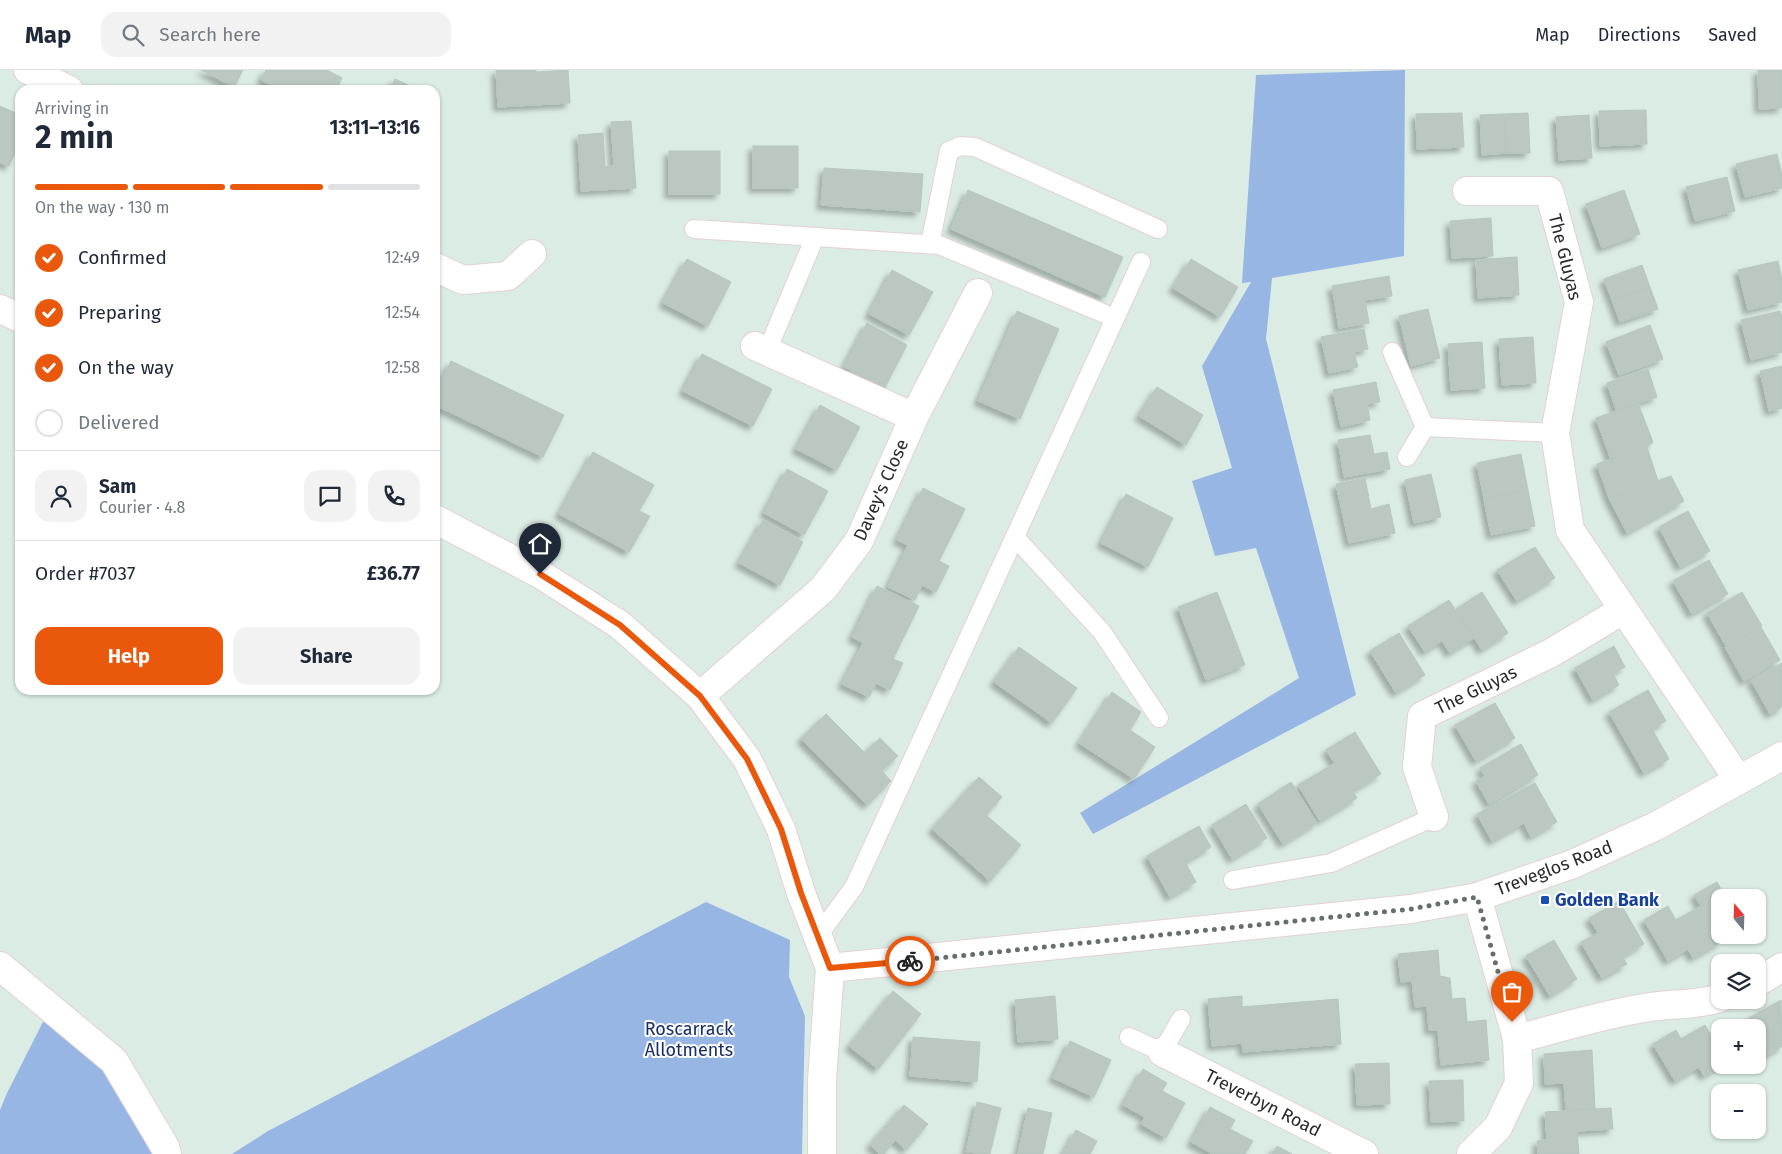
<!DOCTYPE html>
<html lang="en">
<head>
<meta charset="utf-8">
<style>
  body { margin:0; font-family:"Fira Sans",sans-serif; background:#f2f2f3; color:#1f2937; height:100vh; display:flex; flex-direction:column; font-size:19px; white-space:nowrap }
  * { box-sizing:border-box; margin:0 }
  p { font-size:16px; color:#747a83 }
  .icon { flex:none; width:28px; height:28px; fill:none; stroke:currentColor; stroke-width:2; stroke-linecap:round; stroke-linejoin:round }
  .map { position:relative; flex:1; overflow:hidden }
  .details { position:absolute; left:15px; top:15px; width:425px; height:610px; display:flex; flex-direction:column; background:#fff; border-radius:15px; box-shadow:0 1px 4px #0004 }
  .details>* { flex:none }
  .needle { width:32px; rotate:341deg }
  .fabs { position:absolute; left:1711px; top:819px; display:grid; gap:10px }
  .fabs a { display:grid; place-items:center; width:55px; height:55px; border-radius:10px; background:#fff; box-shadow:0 1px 4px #0004; font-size:25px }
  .pin { position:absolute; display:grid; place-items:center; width:42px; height:42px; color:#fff; margin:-51px -21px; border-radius:50% 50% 50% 0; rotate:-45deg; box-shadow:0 0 5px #0007 }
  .pin .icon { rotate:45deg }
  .courier { position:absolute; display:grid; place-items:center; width:50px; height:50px; margin:-25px; border:4px solid #ea580c; border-radius:50%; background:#fff; color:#222; box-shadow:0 1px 6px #0007 }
  .headline em { font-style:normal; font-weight:700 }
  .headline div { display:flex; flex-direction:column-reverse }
  .headline { display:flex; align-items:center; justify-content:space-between; height:85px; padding:0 20px }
  h1 { font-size:32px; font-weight:700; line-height:38px }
  .bar { display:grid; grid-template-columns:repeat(4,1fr); gap:8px 5px; align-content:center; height:60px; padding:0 20px }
  .bar i { height:6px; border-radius:4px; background:#e0e1e3 }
  .bar .current { background:#ea580c }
  .bar p { grid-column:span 4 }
  .line { display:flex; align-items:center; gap:12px; padding:0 20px; border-top:1px solid #e0e1e3 }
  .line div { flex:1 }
  .round { display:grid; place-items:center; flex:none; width:52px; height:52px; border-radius:15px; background:#f2f2f3 }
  ol { padding:0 20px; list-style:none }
  li { display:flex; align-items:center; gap:15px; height:55px }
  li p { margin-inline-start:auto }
  li .icon { padding:5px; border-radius:50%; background:#ea580c; color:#fff; stroke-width:4 }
  li:last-child { color:#747a83 }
  li i { width:28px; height:28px; border:2px solid #e0e1e3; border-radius:50% }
  .action { display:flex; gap:10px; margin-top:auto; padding:10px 20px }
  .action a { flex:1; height:58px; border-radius:15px; background:#ea580c; color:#fff; font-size:20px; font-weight:700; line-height:58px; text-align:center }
  .action a+a { background:#f2f2f3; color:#1f2937 }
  header { display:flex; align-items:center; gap:30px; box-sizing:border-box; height:70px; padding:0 25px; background:#fff; border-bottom:1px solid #e0e1e3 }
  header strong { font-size:24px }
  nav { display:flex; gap:28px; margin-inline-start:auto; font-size:18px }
  .search { width:350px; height:45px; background:#f2f2f3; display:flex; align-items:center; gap:12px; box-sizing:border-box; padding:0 18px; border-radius:15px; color:#747a83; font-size:19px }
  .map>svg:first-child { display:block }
  .green { fill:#97b6e3 }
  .building { fill:#bbc7c1; stroke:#b5c7c0; filter:url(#shadow) }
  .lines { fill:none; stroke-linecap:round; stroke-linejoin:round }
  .lane-casing { stroke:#e3d1d5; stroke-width:20 }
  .street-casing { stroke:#e3d1d5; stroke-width:30 }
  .secondary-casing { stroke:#e3d1d5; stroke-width:30 }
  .lane { stroke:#fff; stroke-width:18 }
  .street { stroke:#fff; stroke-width:28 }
  .secondary { stroke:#fff; stroke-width:28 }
  .done { stroke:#686e6b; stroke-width:5; stroke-dasharray:0 9 }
  .route { stroke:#ea580c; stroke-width:6 }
  .transit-dot { fill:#1a4fb4; stroke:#fff; stroke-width:2 }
  .labels { text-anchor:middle; stroke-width:4; stroke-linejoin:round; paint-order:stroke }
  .street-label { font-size:18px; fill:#2a2a2a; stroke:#fff }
  .transit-label { font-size:18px; font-weight:bold; fill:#164399; stroke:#fff; text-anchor:start }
  .park-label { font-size:18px; fill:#192e67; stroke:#fff }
</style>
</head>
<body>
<header>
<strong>Map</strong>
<div class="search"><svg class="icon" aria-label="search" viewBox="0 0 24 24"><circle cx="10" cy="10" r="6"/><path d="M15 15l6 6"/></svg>Search here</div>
<nav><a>Map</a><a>Directions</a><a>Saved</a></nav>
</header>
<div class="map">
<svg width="1782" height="1084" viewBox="0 0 1782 1084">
  <defs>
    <filter id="shadow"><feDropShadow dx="-4.5" dy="4.5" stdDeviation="2.5" flood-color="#0004"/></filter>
  </defs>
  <rect width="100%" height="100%" fill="#dbece4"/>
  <!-- green -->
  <g class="green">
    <path d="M1405,0l-1,186 -132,22 -6,61 90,356 -263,139 -13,-21 219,-135 -43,-130 -41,8 -23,-75 40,-13 -30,-102 49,-84 -9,1 14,-208z"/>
    <path d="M706,832l84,38 -1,37 16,39 -3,138h-570l36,-23z"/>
    <path d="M46,946l64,53 43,85h-153v-44l7,-17z"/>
  </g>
  <!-- building -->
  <g class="building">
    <path d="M201,0h42l-9,17z"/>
    <path d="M266,0h61l15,8 -6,12h-55l-20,-10z"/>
    <path d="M496,0h40v2l32,-2 2,33 -72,4z"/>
    <path d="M1758,0h24v38l-23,1z"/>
    <path d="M395,9l24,11h-29z"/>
    <path d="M0,36l20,9v27l-11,24 -9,-3z"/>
    <path d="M1646,40l1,34 -47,2 -1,-35z"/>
    <path d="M1462,43l2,34 -47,2 -1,-35z"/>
    <path d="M1528,43l2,40h-24l-2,-39z"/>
    <path d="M1504,44l2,39 -24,2 -2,-40z"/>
    <path d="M1589,45l3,43 -33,2 -3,-43z"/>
    <path d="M631,51l5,67 -55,3 -3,-56 25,-2 2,34 9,-1 -3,-44z"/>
    <rect x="753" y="76" width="45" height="42"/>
    <rect x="669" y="81" width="51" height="43"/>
    <path d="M1777,84l5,21v13l-37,9 -9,-33z"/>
    <path d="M824,98l99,6 -3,38 -99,-7z"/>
    <path d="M1727,107l8,34 -40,10 -9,-34z"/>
    <path d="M968,120l155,67 -18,40 -154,-68z"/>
    <path d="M1624,120l16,44 -38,14 -16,-44z"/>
    <path d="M1491,148l2,38 -41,2 -2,-37z"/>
    <path d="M1517,187l2,38 -41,3 -2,-38z"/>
    <path d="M687,189l44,23 -23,44 -45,-23z"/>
    <path d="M1191,189l47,28 -18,30 -47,-29z"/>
    <path d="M1778,191l4,18v23l-34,8 -10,-40z"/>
    <path d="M1642,195l8,22 -38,13 -8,-21z"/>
    <path d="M892,200l41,22 -24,43 -40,-21z"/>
    <path d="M1389,206l3,20 -27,4 4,23 -30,5 -7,-42z"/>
    <path d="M1650,217l8,22 -38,13 -8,-22z"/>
    <path d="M1428,239l12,49 -29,8 -12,-50z"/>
    <path d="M1017,241l42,18 -39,90 -42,-18z"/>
    <path d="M1780,241l2,6v35l-31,8 -10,-40z"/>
    <path d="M867,253l40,22 -23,44 -40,-22z"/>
    <path d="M1650,255l13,34 -44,16 -13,-33z"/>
    <path d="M1364,259l4,20 -14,3 4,15 -29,6 -8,-36z"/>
    <path d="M1533,267l3,46 -34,2 -3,-46z"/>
    <path d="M1482,272l3,46 -34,2 -3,-46z"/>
    <path d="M702,284l70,35 -19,37 -70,-35z"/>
    <path d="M451,291l113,54 -21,42 -108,-52v-10z"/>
    <path d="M1782,296v42l-13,3 -9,-40z"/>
    <path d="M1648,299l9,28 -41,13 -9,-27z"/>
    <path d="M1376,312l4,20 -13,2 3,16 -29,7 -8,-37z"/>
    <path d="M1157,317l46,28 -17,30 -47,-29z"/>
    <path d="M1638,333l15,39 -6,5 -36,13 -15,-42z"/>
    <path d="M820,335l40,22 -23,43 -41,-21z"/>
    <path d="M1370,365l4,19 13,-2 3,17 -46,8 -6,-37z"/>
    <path d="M1647,377l11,34 -49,17 -12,-34z"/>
    <path d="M593,382l61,33 -15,26 11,5 -21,36 -70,-38z"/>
    <path d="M1521,384l7,36 -44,9 -7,-36z"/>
    <path d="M787,399l41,22 -24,44 -40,-22z"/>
    <path d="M1431,404l10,43 -27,6 -9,-43z"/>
    <path d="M1671,406l13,25 -57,32 -18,-35z"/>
    <path d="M1365,408l6,31 18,-5 6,29 -46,10 -13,-59z"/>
    <path d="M923,418l42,21 -26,52 10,5 -13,26 -14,-7 -7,15 -27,-13 20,-42 -11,-5z"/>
    <path d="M1528,420l7,36 -44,9 -7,-36z"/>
    <path d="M1126,424l47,24 -25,49 -47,-24z"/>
    <path d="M1688,441l22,40 -30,16 -21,-40z"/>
    <path d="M763,450l40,22 -23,43 -41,-22z"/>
    <path d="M1535,477l20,31 -38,23 -20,-31z"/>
    <path d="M1709,490l19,34 -36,20 -19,-33z"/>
    <path d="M877,516l42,20 -26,53 10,4 -13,27 -14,-7 -7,14 -27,-13 21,-41 -11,-6z"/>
    <path d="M1217,522l28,73 -39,15 -28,-73z"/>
    <path d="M1482,522l26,41 -26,17 -26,-41z"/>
    <path d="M1742,522l20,34 -36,20 -19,-33z"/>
    <path d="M1449,530l25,38 -24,15 -8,-12 -17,11 -17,-26z"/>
    <path d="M1761,557l19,33 -36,21 -19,-34z"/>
    <path d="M1399,563l26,42 -29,18 -26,-42z"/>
    <path d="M1614,576l11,21 -12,7 6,11 -26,15 -18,-32z"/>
    <path d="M1019,577l58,41 -25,35 -58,-41z"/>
    <path d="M1782,593v44l-12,7 -19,-34z"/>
    <path d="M1648,620l18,31 -14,8 17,30 -25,14 -35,-61z"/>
    <path d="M1112,622l29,20 -11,18 25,17 -21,32 -55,-36z"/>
    <path d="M1495,633l20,35 -39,23 -21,-36z"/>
    <path d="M826,644l39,39 15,-15 18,18 -16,15 9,10 -24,24 -66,-66z"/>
    <path d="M1355,662l26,42 -28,17 -27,-41z"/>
    <path d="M1521,674l17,31 -49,29 -13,-23 9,-5 -5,-8z"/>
    <path d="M1335,693l22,35 -37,23 -22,-36z"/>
    <path d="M979,707l23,20 -16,18 35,30 -31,36 -58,-52z"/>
    <path d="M1291,712l26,41 -34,21 -25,-40z"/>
    <path d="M1535,713l22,39 -26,15 -7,-14 -32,18 -15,-27z"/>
    <path d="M1246,734l21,34 -35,21 -20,-34z"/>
    <path d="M1199,756l12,21 -26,15 11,20 -26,15 -23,-41z"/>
    <path d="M1717,812l9,16h-6v32l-4,3 5,9 -28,16 -5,-9 -20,12 -24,-41 24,-14 8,14 25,-14 -7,-11z"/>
    <path d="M1619,831l25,43 -22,13 5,7 -25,14 -21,-36 17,-9 -9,-15z"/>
    <path d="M1554,870l23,39 -27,17 -24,-40z"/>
    <path d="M1438,880l2,26 10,2 2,21 13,-1 2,24 19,-2 3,40 -48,5 -3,-35h-9l-2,-24 -12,1 -3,-26 -11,1 -3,-28z"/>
    <path d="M893,921l28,23 -43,55 -29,-23z"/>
    <path d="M1055,926l3,43 -40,3 -3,-42z"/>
    <path d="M1242,926v11l96,-8 3,45 -98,8 -1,-9 -30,3 -4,-47z"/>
    <path d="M1781,930l1,46 -4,3 -20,-36z"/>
    <path d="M1758,943l20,36 -20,11v-32l-23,-2z"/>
    <path d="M1705,955l15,26v14h3l-19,11 -5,-9 -24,14 -22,-37 23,-14 5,9z"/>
    <path d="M913,967l67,5 -3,40 -67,-6z"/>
    <path d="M1070,971l41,19 -17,37 -41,-19z"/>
    <path d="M1592,980l3,59 -29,1 -2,-27 -19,1 -1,-30z"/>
    <path d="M1389,993l1,41 -33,1 -2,-41z"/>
    <path d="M1143,999l24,14 -5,8 23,12 -19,35 -25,-14 4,-7 -22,-12z"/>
    <path d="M1463,1010l1,41 -33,1 -2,-41z"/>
    <path d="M977,1032l24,6 -11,46 -24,-2z"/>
    <path d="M904,1035l24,19 -22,26 -11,-10 -11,14h-4l-10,-9z"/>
    <path d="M1210,1037l25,13 -5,9 23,12 -8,13h-32l-22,-12z"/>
    <path d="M1028,1038l24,5 -9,41h-25z"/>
    <path d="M1611,1038l2,21 -36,2 2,23h-41l-1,-13 10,-1 -2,-28z"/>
    <path d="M1076,1060l21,11 -7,13h-27z"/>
    <path d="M1277,1076l15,8h-20z"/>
  </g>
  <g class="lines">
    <defs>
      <g id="lane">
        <path d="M694,159l245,16 176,73"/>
        <path d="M930,174l19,-93 11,-5 15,1 183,82"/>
        <path d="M767,281l48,-114"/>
        <path d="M1392,282l33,75 -18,30"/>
        <path d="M1425,357l130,6"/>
        <path d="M1015,467l87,95 57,86"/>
        <path d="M1233,810l98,-17 103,-46"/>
        <path d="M817,867l37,-50 287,-625"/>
        <path d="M1129,967l33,15 19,-33"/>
      </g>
      <g id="street">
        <path d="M28,0l41,20"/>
        <path d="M1467,121h82l30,111 -24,131 15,97 168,249"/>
        <path d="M435,197l28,13 45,-4 24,-22"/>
        <path d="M755,276l159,71"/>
        <path d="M700,626l123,-107 36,-48 55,-124 64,-124"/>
        <path d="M1434,747l-17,-50 5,-51 129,-63 72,-43"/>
        <path d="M0,896l114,95 51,86 2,7"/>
        <path d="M830,898l581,-59 66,-12 96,-33 83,-38 126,-70"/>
        <path d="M1758,912l24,-15"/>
        <path d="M1517,969c42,-11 84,-24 127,-31 25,-5 51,-2 76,-10"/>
        <path d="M1162,982l202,102"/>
        <path d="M1471,1084l27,-27 21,-44 -2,-44 -40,-142"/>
      </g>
      <g id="secondary">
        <path d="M0,239l20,9"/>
        <path d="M435,449l105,55 80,51 80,71 47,63 34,70 20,64 29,75 -8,112v74"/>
      </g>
    </defs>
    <!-- lane casing -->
    <use href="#lane" class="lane-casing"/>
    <!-- street casing -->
    <use href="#street" class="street-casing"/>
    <!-- secondary casing -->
    <use href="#secondary" class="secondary-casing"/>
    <!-- lane -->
    <use href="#lane" class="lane"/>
    <!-- street -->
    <use href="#street" class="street"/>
    <!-- secondary -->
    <use href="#secondary" class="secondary"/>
  </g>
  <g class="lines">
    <!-- done -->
    <path class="done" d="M910,891l501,-52 66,-12 35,125"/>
    <!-- route -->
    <path class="route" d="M540,504l80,51 80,71 47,63 34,70 20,64 29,75 80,-7"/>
  </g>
  <!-- markers -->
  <rect class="transit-dot" x="1540" y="825" width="10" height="10" rx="2.5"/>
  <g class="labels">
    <!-- street labels -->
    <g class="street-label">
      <text transform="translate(1565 187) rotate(76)" y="6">The Gluyas</text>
      <text transform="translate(881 420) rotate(-66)" y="6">Davey's Close</text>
      <text transform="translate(1476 620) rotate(-26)" y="6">The Gluyas</text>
      <text transform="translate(1554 798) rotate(-21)" y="6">Treveglos Road</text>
      <text transform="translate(1263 1033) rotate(27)" y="6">Treverbyn Road</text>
    </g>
    <!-- transit labels -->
    <g class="transit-label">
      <text x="1555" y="836">Golden Bank</text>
    </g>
    <!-- park labels -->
    <g class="park-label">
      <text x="689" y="965">Roscarrack<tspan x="689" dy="21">Allotments</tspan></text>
    </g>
  </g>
</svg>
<div class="fabs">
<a><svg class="needle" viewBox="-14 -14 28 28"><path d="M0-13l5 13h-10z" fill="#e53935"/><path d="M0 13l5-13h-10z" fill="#747a83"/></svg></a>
<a><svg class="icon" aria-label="layers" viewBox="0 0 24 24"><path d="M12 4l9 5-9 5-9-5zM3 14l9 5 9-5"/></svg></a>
<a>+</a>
<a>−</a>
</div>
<div class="pin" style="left:1512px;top:952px;background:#ea580c"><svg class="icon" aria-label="bag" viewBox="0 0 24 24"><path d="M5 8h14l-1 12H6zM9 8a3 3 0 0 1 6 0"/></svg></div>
<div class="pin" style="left:540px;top:504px;background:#1f2937"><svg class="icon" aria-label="home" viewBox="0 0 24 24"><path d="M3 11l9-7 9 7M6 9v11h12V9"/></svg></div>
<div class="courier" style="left:910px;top:891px"><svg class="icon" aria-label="bike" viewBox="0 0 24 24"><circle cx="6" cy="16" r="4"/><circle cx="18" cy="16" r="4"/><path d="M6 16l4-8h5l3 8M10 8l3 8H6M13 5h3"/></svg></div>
<section class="details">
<div class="headline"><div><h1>2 min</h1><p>Arriving in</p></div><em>13:11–13:16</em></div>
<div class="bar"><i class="current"></i><i class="current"></i><i class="current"></i><i></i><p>On the way · 130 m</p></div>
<ol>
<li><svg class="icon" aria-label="check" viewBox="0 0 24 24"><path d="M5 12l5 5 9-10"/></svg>Confirmed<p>12:49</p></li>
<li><svg class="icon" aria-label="check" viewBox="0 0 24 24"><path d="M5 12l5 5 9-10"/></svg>Preparing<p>12:54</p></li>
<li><svg class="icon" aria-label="check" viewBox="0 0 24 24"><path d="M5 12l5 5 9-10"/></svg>On the way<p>12:58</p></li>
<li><i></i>Delivered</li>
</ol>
<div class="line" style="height:90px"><a class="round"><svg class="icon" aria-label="person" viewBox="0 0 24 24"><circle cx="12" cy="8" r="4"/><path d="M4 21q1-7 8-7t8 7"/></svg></a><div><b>Sam</b><p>Courier · 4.8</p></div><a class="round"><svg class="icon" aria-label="chat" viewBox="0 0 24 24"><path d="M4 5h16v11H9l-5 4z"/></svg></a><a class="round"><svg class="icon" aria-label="phone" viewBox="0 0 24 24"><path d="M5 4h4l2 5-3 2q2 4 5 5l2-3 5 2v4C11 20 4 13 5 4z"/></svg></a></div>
<div class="line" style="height:65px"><div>Order #7037</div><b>£36.77</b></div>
<div class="action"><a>Help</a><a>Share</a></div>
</section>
</div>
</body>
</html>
